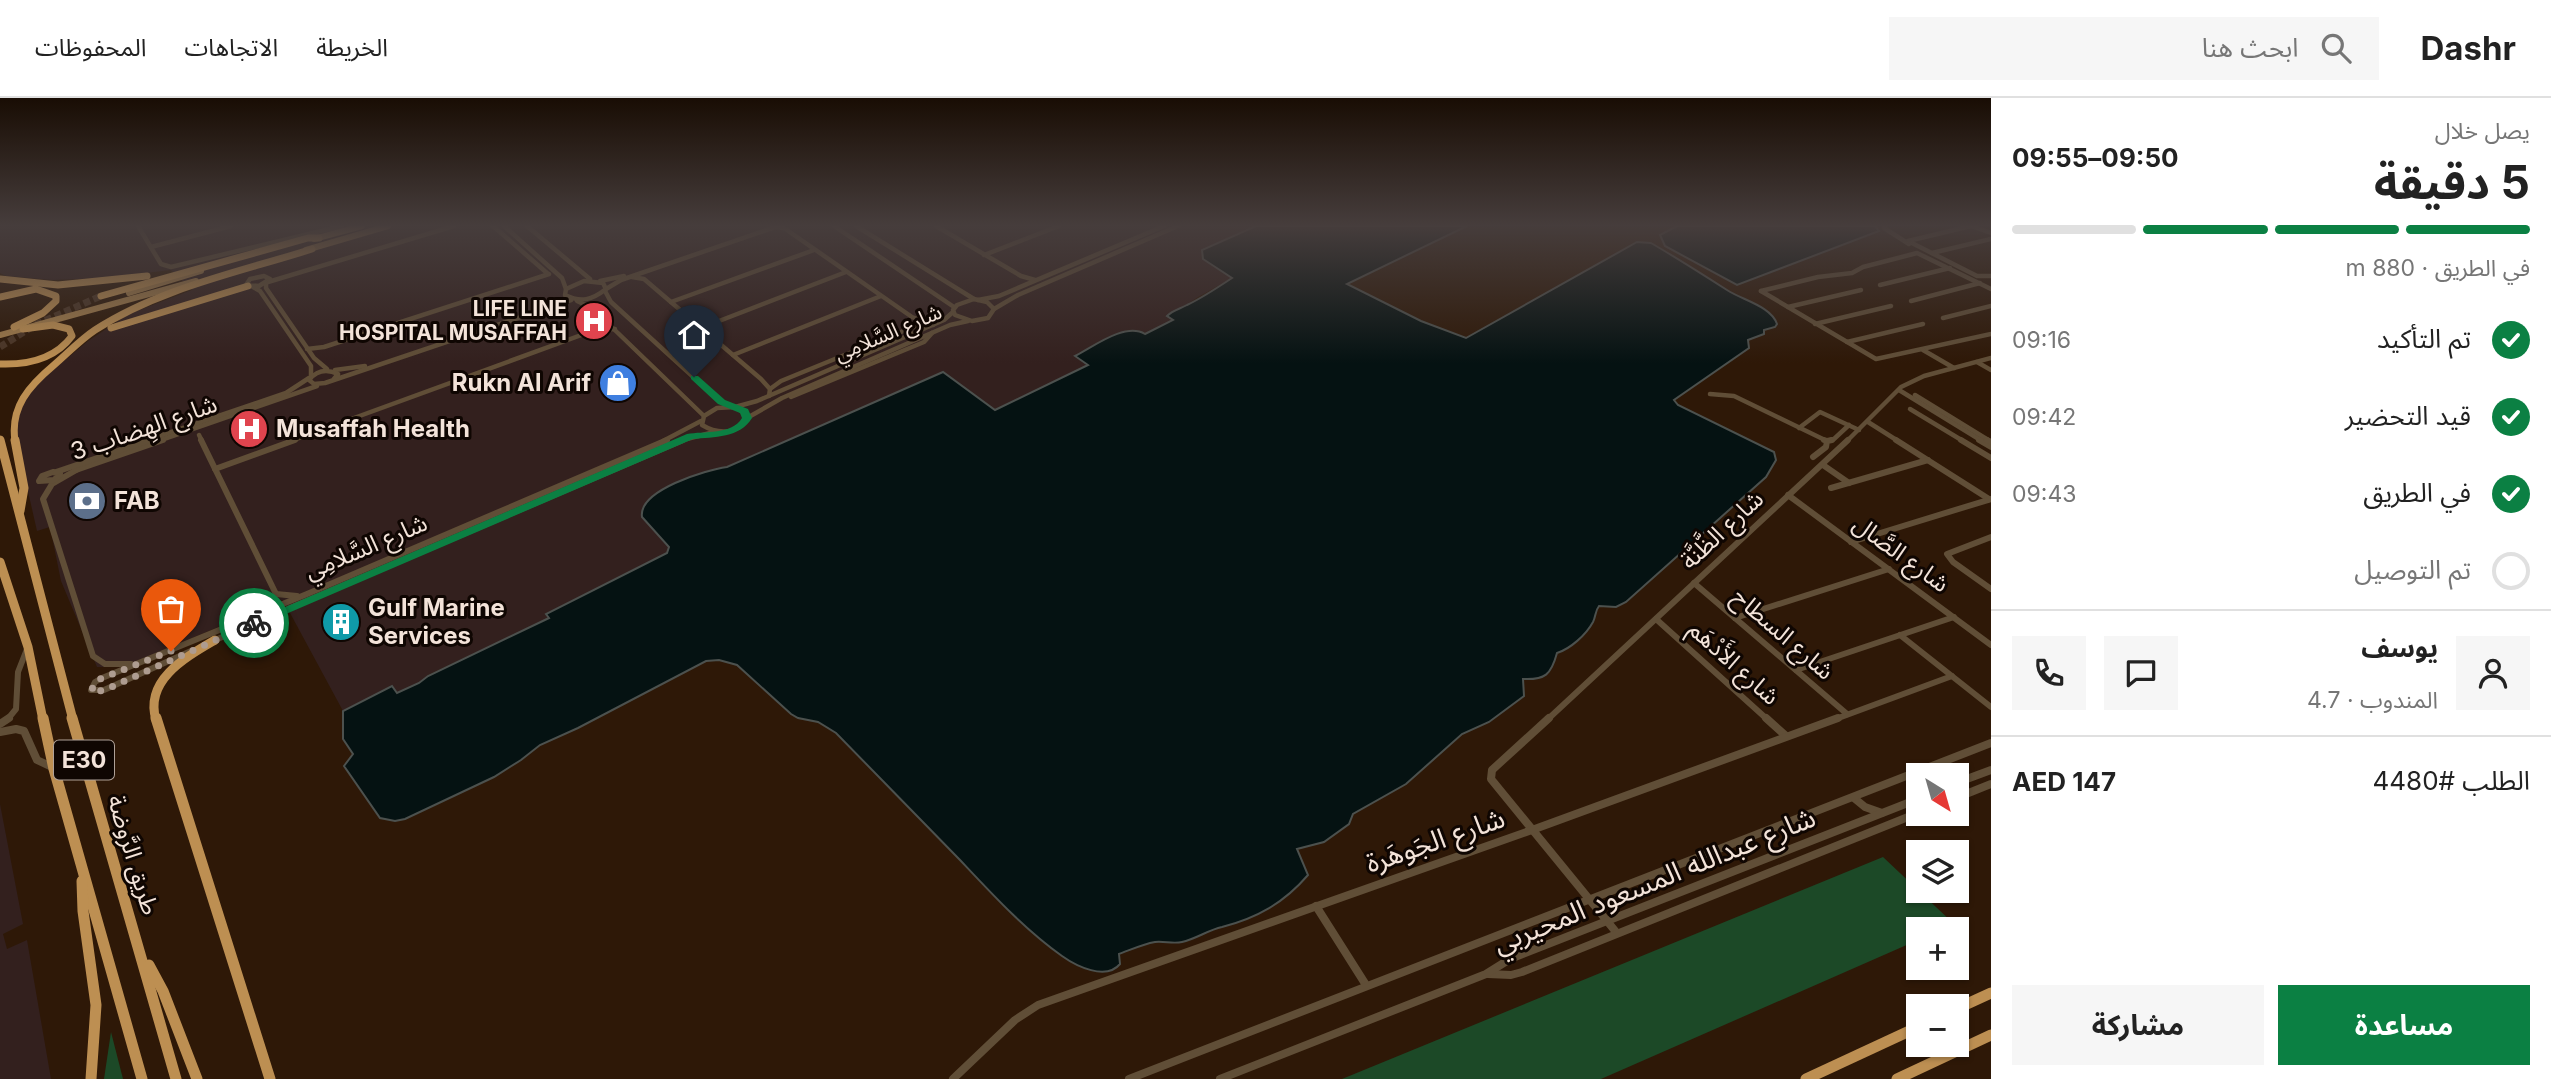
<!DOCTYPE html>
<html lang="ar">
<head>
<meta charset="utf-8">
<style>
  body { margin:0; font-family:Inter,"Noto Sans Arabic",sans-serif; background:#f6f6f6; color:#222; direction:rtl; height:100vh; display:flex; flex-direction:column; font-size:26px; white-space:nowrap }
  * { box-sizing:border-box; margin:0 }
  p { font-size:23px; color:#767676 }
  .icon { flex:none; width:38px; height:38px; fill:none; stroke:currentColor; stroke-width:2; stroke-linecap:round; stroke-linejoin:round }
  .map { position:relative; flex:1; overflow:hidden; direction:ltr }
  .details { display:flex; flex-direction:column; background:#fff; width:560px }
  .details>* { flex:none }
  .needle { width:46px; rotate:143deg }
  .buttons { position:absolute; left:1906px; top:665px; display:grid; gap:14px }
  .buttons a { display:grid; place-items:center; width:63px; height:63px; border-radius:0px; background:#fff; box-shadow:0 2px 5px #0004; font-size:35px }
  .pin { position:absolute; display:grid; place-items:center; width:60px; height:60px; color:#fff; margin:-72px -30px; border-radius:50% 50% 50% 0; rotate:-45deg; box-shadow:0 0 7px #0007 }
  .pin .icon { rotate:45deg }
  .courier { position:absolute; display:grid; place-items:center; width:70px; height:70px; margin:-35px; border:5px solid #0b8043; border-radius:50%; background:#fff; color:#222; box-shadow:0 2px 9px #0007 }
  .overview em { font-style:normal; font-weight:700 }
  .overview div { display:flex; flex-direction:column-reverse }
  .overview { display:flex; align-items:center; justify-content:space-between; height:119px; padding:0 21px }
  h1 { font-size:46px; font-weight:700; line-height:52px }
  .bar { display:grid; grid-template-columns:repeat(4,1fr); gap:10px 7px; align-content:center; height:84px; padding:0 21px }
  .bar i { height:9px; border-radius:5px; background:#e0e0e0 }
  .bar .current { background:#0b8043 }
  .bar p { grid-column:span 4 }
  .line { display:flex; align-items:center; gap:18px; padding:0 21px; border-top:2px solid #e0e0e0 }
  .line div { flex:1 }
  .round { display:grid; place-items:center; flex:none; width:74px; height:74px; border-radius:0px; background:#f6f6f6 }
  ol { padding:0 21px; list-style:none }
  li { display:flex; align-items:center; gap:21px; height:77px }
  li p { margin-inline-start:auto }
  li .icon { padding:7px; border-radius:50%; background:#0b8043; color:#fff; stroke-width:4 }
  li:last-child { color:#767676 }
  li i { width:38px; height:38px; border:4px solid #e0e0e0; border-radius:50% }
  .cta { display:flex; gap:14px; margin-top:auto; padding:14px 21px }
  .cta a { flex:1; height:80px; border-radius:0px; background:#0b8043; color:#fff; font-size:28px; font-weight:700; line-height:80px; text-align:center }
  .cta a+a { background:#f6f6f6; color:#222 }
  header { display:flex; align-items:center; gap:42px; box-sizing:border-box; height:98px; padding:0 35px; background:#fff; border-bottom:2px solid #e0e0e0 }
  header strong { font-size:33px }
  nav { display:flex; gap:38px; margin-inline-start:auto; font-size:24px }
  .search { width:490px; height:63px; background:#f6f6f6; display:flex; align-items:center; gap:18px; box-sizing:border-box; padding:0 24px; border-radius:0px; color:#767676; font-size:26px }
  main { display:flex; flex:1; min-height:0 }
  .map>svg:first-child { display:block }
  .industrial { fill:#33201e }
  .green { fill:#1c4927 }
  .water { fill:#051212; stroke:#4c514e; stroke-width:2 }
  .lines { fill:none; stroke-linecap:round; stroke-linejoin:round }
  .highway-tunnel { stroke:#4c3626; stroke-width:7; stroke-dasharray:7 3.5; stroke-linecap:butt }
  .minor-far2 { stroke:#604e37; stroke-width:4.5 }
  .minor-far1 { stroke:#604e37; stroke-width:6 }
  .minor { stroke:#604e37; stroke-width:8 }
  .major { stroke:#a37d4b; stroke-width:6 }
  .highway-far2 { stroke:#bd8f52; stroke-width:7 }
  .highway-far1 { stroke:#bd8f52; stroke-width:9 }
  .highway { stroke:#bd8f52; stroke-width:11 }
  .route { fill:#0b8043 }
  .done { stroke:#ae9c90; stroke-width:7; stroke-dasharray:0 12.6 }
  .labels { text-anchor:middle; stroke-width:6; stroke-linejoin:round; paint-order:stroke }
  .far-poi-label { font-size:21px; font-weight:bold; fill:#f3e3d9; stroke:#0f0602; text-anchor:end }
  .far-street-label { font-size:21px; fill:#f3e3d9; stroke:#0f0602 }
  .shield { fill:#0f0602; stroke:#afa198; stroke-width:2 }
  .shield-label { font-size:23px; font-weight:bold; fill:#f3e3d9 }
  .poi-label { font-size:24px; font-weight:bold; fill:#f3e3d9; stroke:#0f0602; text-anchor:start }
  .street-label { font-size:24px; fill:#f3e3d9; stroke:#0f0602 }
  .near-street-label { font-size:28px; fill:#f3e3d9; stroke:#0f0602 }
</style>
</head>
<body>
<header>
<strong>Dashr</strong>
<div class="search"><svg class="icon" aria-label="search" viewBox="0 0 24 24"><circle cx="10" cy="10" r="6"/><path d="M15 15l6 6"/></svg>ابحث هنا</div>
<nav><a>الخريطة</a><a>الاتجاهات</a><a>المحفوظات</a></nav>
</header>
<main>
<section class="details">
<div class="overview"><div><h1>5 دقيقة</h1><p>يصل خلال</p></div><em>09:50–09:55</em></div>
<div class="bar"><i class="current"></i><i class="current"></i><i class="current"></i><i></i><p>في الطريق · 880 m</p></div>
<ol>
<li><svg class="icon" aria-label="check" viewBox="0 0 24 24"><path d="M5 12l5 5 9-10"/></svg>تم التأكيد<p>09:16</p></li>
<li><svg class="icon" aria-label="check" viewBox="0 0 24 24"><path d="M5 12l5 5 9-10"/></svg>قيد التحضير<p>09:42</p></li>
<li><svg class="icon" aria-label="check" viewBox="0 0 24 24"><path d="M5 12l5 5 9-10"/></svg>في الطريق<p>09:43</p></li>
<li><i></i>تم التوصيل</li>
</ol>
<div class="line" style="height:126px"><a class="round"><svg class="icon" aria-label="person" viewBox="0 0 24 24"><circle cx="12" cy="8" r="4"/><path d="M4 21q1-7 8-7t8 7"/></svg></a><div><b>يوسف</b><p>المندوب · 4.7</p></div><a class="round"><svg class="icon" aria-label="chat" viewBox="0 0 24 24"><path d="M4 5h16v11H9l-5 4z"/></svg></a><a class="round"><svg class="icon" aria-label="phone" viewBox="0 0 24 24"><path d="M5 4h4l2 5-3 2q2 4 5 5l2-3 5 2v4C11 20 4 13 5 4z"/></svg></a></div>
<div class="line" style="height:91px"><div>الطلب #4480</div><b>AED 147</b></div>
<div class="cta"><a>مساعدة</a><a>مشاركة</a></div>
</section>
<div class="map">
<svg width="1991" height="981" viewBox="0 0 1991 981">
  <rect width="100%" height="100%" fill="#2e1807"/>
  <!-- industrial -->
  <g class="industrial">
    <path d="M0,128h1256l-54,24 2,9 28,19 -34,19 -15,10 -9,13 -29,14 -18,-4 -51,26 13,9 -94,45 -52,-38 -216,95 -34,9 -17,8 -34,33 27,30 -2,6 -120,61 2,4 -121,57 -9,8 -23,10 -4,-7 -49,25 -60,-111 -160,67h-26l-36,-86 -11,-54 -13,4 -15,-66 -6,-38 3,-15 11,-20 19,-19 39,-32 41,-27 63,-24 -21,-20 -68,8 -50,2 -47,-4 -6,-3z"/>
    <path d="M0,706l23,120 -20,10 4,15 20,-9 24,139h-51z"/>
  </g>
  <!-- green -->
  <g class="green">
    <path d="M1883,759l71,67 -12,5h-24v11l-317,139h-259z"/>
    <path d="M111,934l12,47h-19z"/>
  </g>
  <!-- water -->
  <g class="water">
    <path d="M1256,128h211l-120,58 74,37 45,17 171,-96 14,1c26,15 51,31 76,47 15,10 44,16 50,34l-2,3 -11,3v4l-16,6 1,8 -75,52 4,5 96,47 2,8 -10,17 -140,125 -10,5 -17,-1c-4,5 -3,10 -6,16 -7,13 -23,27 -36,31 -6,22 -12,27 -34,26l1,17 -35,26 -27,12 -56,50 -53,30 -4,10 -25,18 -27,7 11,26c-24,28 -51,43 -86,52 -14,3 -26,12 -40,15 -9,2 -18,-1 -27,0 -12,2 -25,8 -36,12l1,10c-14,17 -44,2 -58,-8 -38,-27 -70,-62 -102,-96 -41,-42 -83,-85 -124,-127l-18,-11 -20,-4 -7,-4 -54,-49 -18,-5 -13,1 -128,67 -38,17 -19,15 -27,17 -89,42 -10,2 -15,-3 -36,-52 9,-12 -10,-15v-28l49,-25 5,7 22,-10 9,-7 121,-58 -3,-4 121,-61 2,-6 -27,-30c-4,-27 64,-47 85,-50l216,-95 52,38 93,-45 -13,-9c18,-9 50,-34 70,-22l28,-14 -6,-4c6,-6 13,-7 20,-11 15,-7 30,-17 45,-27l-29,-19 -1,-9z"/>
    <path d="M1677,128h198l4,5 -142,54 -72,-39 -5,-11z"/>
  </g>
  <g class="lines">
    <!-- highway-tunnel -->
    <path class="highway-tunnel" d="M0,249l35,-22 66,-29"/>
    <!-- minor-far2 -->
    <g class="minor-far2">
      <path d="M138,128l23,38 10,3 171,-41"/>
      <path d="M493,128l54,47"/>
      <path d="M504,128l58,52 4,11"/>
      <path d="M527,128l63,53"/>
      <path d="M834,128l120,81"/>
      <path d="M856,128l118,73"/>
      <path d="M936,128l85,50 14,4"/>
      <path d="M1885,128l-1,2 25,16"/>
      <path d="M775,129l9,1 128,89 21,8"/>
      <path d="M1991,135l-20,-7 -63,15 69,35h14"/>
      <path d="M151,149l80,-21"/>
      <path d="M1932,155l59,-14"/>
      <path d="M984,157l75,-29"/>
      <path d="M264,178l6,3 -11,7 -13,-1 4,-6z"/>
      <path d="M632,179l12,2 117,100 9,10 -1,7"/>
      <path d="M584,183l19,2 3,6c-14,11 -25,14 -41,6l1,-6z"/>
      <path d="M600,183l24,-5"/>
      <path d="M268,184l186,-56"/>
      <path d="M266,185v5l48,70 13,11"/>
      <path d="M1880,187l70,-17"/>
      <path d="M253,189l7,4 51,75v10"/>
      <path d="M606,191l15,-9 157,-54"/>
      <path d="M605,193l6,11 102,93 16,11"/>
      <path d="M1761,193l115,68 115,-25"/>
      <path d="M1761,193l57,-14 34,-4 11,-6 54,-14 74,36"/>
      <path d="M974,201l13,3 7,7 -6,9 -16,3 -17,-6 -2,-5 4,-5z"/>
      <path d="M978,202l21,-4 165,-70"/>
      <path d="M577,203l15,7 112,108"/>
      <path d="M1911,203l69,-18"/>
      <path d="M671,204l143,-52"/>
      <path d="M1788,209l73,-17"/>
      <path d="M994,211l24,-14 160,-69"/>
      <path d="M1943,220l48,-12"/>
      <path d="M1815,226l76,-18"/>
      <path d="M701,230l145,-56"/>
      <path d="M1847,244l76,-18"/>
      <path d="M307,251l17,-2 225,-73"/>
      <path d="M1923,252l31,18"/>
      <path d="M733,257l148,-59"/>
      <path d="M1977,264l14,8"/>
      <path d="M335,272l30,-4"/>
      <path d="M333,282l5,-6c-11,-5 -21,-4 -29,6l5,4 11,-1 246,-83"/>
      <path d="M770,291l11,-8 142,-58"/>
      <path d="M1899,292l83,51"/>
      <path d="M1710,296l24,2 93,45"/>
      <path d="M1915,297l75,46"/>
      <path d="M791,299l133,-55 8,-9"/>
      <path d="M735,309l22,-6 187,-81 9,-8"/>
      <path d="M735,309l12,8c-6,21 -30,19 -45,10l2,-9 13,-8z"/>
      <path d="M1910,311l53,32"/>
      <path d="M747,320l35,-20 168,-73 18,-4"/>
      <path d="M1868,324l30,19"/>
      <path d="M1799,330l21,-16 39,18"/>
      <path d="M199,337l3,6"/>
      <path d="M145,343l141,-48 23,-15"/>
      <path d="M158,343l159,-55"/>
      <path d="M291,343l304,-111 20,-1"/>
      <path d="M663,343l38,-20"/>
      <path d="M679,343l35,-9"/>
      <path d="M1827,343l7,-2 15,-14"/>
      <path d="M1847,343l54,-54 23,-11 67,-18"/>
    </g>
    <!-- minor-far1 -->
    <g class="minor-far1">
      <path d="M201,342l75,154 21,2"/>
      <path d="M1824,342l3,1"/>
      <path d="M1896,342l93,59"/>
      <path d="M1961,342l30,18"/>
      <path d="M1979,342l12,7"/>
      <path d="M1987,342l4,2"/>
      <path d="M1813,359l13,-10 1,-6 5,-1"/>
      <path d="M1823,367l26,18"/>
      <path d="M78,371l-26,15 -9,15 50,157 12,8h26"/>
      <path d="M215,371l80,-29"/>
      <path d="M76,372l87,-30"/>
      <path d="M53,374l7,2 -6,6 -15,1 3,-5z"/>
      <path d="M56,374l94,-32"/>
      <path d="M1831,390l97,-28"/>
      <path d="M1788,397l203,150"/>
      <path d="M1991,439l-44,17 6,8 38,27"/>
      <path d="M1851,444l140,-43"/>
      <path d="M1694,485l153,131"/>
      <path d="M1735,520l154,-49"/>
      <path d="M1656,521l112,101"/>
      <path d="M1900,537l91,72"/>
      <path d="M213,543l470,-201"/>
      <path d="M191,553l-87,39h-13l4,-8 7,-4 205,-84 360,-154"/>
      <path d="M1796,572l158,-53"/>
      <path d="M7,622l9,-11 2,-37 9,-23"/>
      <path d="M1547,622l301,-280"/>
      <path d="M1833,622l119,-44"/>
    </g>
    <!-- minor -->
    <g class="minor">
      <path d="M1549,620l-57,52 -1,9 125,153"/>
      <path d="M1766,620l20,18"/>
      <path d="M0,626l9,-6"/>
      <path d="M0,634l16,-3 8,2 13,29 17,8"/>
      <path d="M1956,685l35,-13"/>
      <path d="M1854,700l11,9 17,6"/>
      <path d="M1956,700l35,-14"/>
      <path d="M1316,808l50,79"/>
      <path d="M1488,876l23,1 11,-3 396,-159"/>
      <path d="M953,981l62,-59 23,-15 494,-175 306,-112"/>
      <path d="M1129,981l862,-336"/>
      <path d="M1220,981l266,-105 24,-15 408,-160"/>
    </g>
    <!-- major -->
    <g class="major">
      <path d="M314,141l48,-13"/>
      <path d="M306,152l82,-24"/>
      <path d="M129,195l72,-22"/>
      <path d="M0,237l196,-54"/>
    </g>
    <!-- highway-far2 -->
    <g class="highway-far2">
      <path d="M0,181l58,6 89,-9"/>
      <path d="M101,198l207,-58h11"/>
      <path d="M0,199l36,-8 20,7v5l-13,12 -29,14"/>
      <path d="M111,230l137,-42"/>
      <path d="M0,266c27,1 55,-5 72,-28l-3,-7 -16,-4 -30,4"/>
      <path d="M15,343c-5,-34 14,-55 39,-76 14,-12 26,-25 41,-35 65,-42 145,-58 217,-81"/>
    </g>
    <!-- highway-far1 -->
    <g class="highway-far1">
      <path d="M0,342l73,280"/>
      <path d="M15,342l9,48 -4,23"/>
      <path d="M0,464l28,85 15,73"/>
      <path d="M156,622c-12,-40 30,-63 59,-80"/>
    </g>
    <!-- highway -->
    <g class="highway">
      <path d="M43,620l11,51 88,310"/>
      <path d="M72,620l104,361"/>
      <path d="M156,620l114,361"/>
      <path d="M82,783l1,30 13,94 -5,74"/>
      <path d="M149,867l14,26 34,88"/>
      <path d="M1956,911l35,-16"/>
      <path d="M1806,981l112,-52"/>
      <path d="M1897,981l94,-44"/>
    </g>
  </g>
  <!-- sky -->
  <linearGradient id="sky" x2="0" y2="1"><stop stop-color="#190d04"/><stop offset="0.48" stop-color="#463d3c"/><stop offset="1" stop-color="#463d3c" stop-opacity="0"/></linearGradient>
  <rect width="1991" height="265" fill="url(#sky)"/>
  <!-- route -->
  <path class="route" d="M691,278h7l27,24 23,9 4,9c-12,20 -38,19 -59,21l-435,187h-8l-2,-3 439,-189c17,-3 45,1 55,-16l-2,-5 -22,-9 -27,-25z"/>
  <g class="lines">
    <!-- done -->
    <path class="done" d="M171,553l-71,28 -9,11 5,2 11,-3 147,-66"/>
  </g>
  <!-- icons -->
  <defs>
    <symbol id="hospital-disc" viewBox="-11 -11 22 22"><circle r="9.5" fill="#e0444e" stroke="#0f0602"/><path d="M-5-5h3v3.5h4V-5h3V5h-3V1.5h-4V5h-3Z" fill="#fff"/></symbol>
    <symbol id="shop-disc" viewBox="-11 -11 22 22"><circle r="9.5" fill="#3f7fe0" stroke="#0f0602"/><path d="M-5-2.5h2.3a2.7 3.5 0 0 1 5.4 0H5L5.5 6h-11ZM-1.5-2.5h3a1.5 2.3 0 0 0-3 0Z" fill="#fff"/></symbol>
    <symbol id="bank-disc" viewBox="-11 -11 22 22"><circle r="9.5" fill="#5c6f8a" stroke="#0f0602"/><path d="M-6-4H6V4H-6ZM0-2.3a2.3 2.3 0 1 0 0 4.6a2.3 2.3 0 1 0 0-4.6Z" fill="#fff"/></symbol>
    <symbol id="building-disc" viewBox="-11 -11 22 22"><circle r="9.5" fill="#0f9aa8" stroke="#0f0602"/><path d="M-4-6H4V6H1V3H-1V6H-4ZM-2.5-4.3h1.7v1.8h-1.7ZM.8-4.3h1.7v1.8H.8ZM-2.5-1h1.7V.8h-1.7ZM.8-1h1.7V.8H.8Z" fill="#fff"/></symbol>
  </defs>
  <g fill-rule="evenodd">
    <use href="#hospital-disc" x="572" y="201" width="44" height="44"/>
    <use href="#shop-disc" x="596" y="263" width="44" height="44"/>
    <use href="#hospital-disc" x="227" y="309" width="44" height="44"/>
    <use href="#bank-disc" x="65" y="381" width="44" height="44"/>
    <use href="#building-disc" x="319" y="502" width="44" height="44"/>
  </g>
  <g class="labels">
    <!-- far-poi labels -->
    <g class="far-poi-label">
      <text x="567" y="218">LIFE LINE<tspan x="567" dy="24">HOSPITAL MUSAFFAH</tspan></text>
    </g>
    <!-- far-street labels -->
    <g class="far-street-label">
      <text transform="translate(888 235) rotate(-23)" y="7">شارع السَّلامِي</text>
    </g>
    <!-- shield labels -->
    <rect class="shield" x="54" y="642.5" width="60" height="39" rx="5"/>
    <g class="shield-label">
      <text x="84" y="670">E30</text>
    </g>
    <!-- poi labels -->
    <g class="poi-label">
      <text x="591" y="293" text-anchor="end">Rukn Al Arif</text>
      <text x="276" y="339">Musaffah Health</text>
      <text x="114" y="411">FAB</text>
      <text x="368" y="518">Gulf Marine<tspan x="368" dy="28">Services</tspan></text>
    </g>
    <!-- street labels -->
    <g class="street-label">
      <text transform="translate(144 330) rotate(-19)" y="8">شارع الهِضاب 3</text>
      <text transform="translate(1722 432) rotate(-43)" y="8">شارع الظَّنَّة</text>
      <text transform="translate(366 449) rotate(-23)" y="8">شارع السَّلامِي</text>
      <text transform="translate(1901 456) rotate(36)" y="8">شارع الصَّال</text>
      <text transform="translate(1783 536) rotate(41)" y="8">شارع السطاح</text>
      <text transform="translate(1734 565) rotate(42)" y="8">شارع الأَدْهَم</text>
      <text transform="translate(133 757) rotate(73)" y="8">طريق الرَّوضة</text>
    </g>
    <!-- near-street labels -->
    <g class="near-street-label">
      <text transform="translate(1435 742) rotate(-19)" y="10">شارع الجَوهَرة</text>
      <text transform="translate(1654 782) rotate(-22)" y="10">شارع عبدالله المسعود المحيربي</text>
    </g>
  </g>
</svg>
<div class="buttons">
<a><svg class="needle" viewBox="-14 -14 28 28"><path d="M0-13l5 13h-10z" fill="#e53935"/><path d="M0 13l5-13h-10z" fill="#767676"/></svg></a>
<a><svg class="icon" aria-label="layers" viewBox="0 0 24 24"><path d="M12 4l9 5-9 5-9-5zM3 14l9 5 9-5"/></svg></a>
<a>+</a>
<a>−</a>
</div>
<div class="pin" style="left:171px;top:553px;background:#ea580c"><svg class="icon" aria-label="bag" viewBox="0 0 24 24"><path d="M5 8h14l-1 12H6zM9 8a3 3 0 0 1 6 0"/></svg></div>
<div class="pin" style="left:694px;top:279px;background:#1f2937"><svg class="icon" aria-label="home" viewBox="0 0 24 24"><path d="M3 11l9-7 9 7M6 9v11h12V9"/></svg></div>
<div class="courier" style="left:254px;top:525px"><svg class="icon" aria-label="bike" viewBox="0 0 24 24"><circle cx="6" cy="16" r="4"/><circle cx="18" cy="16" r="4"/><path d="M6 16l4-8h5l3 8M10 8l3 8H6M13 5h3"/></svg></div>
</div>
</main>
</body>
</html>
